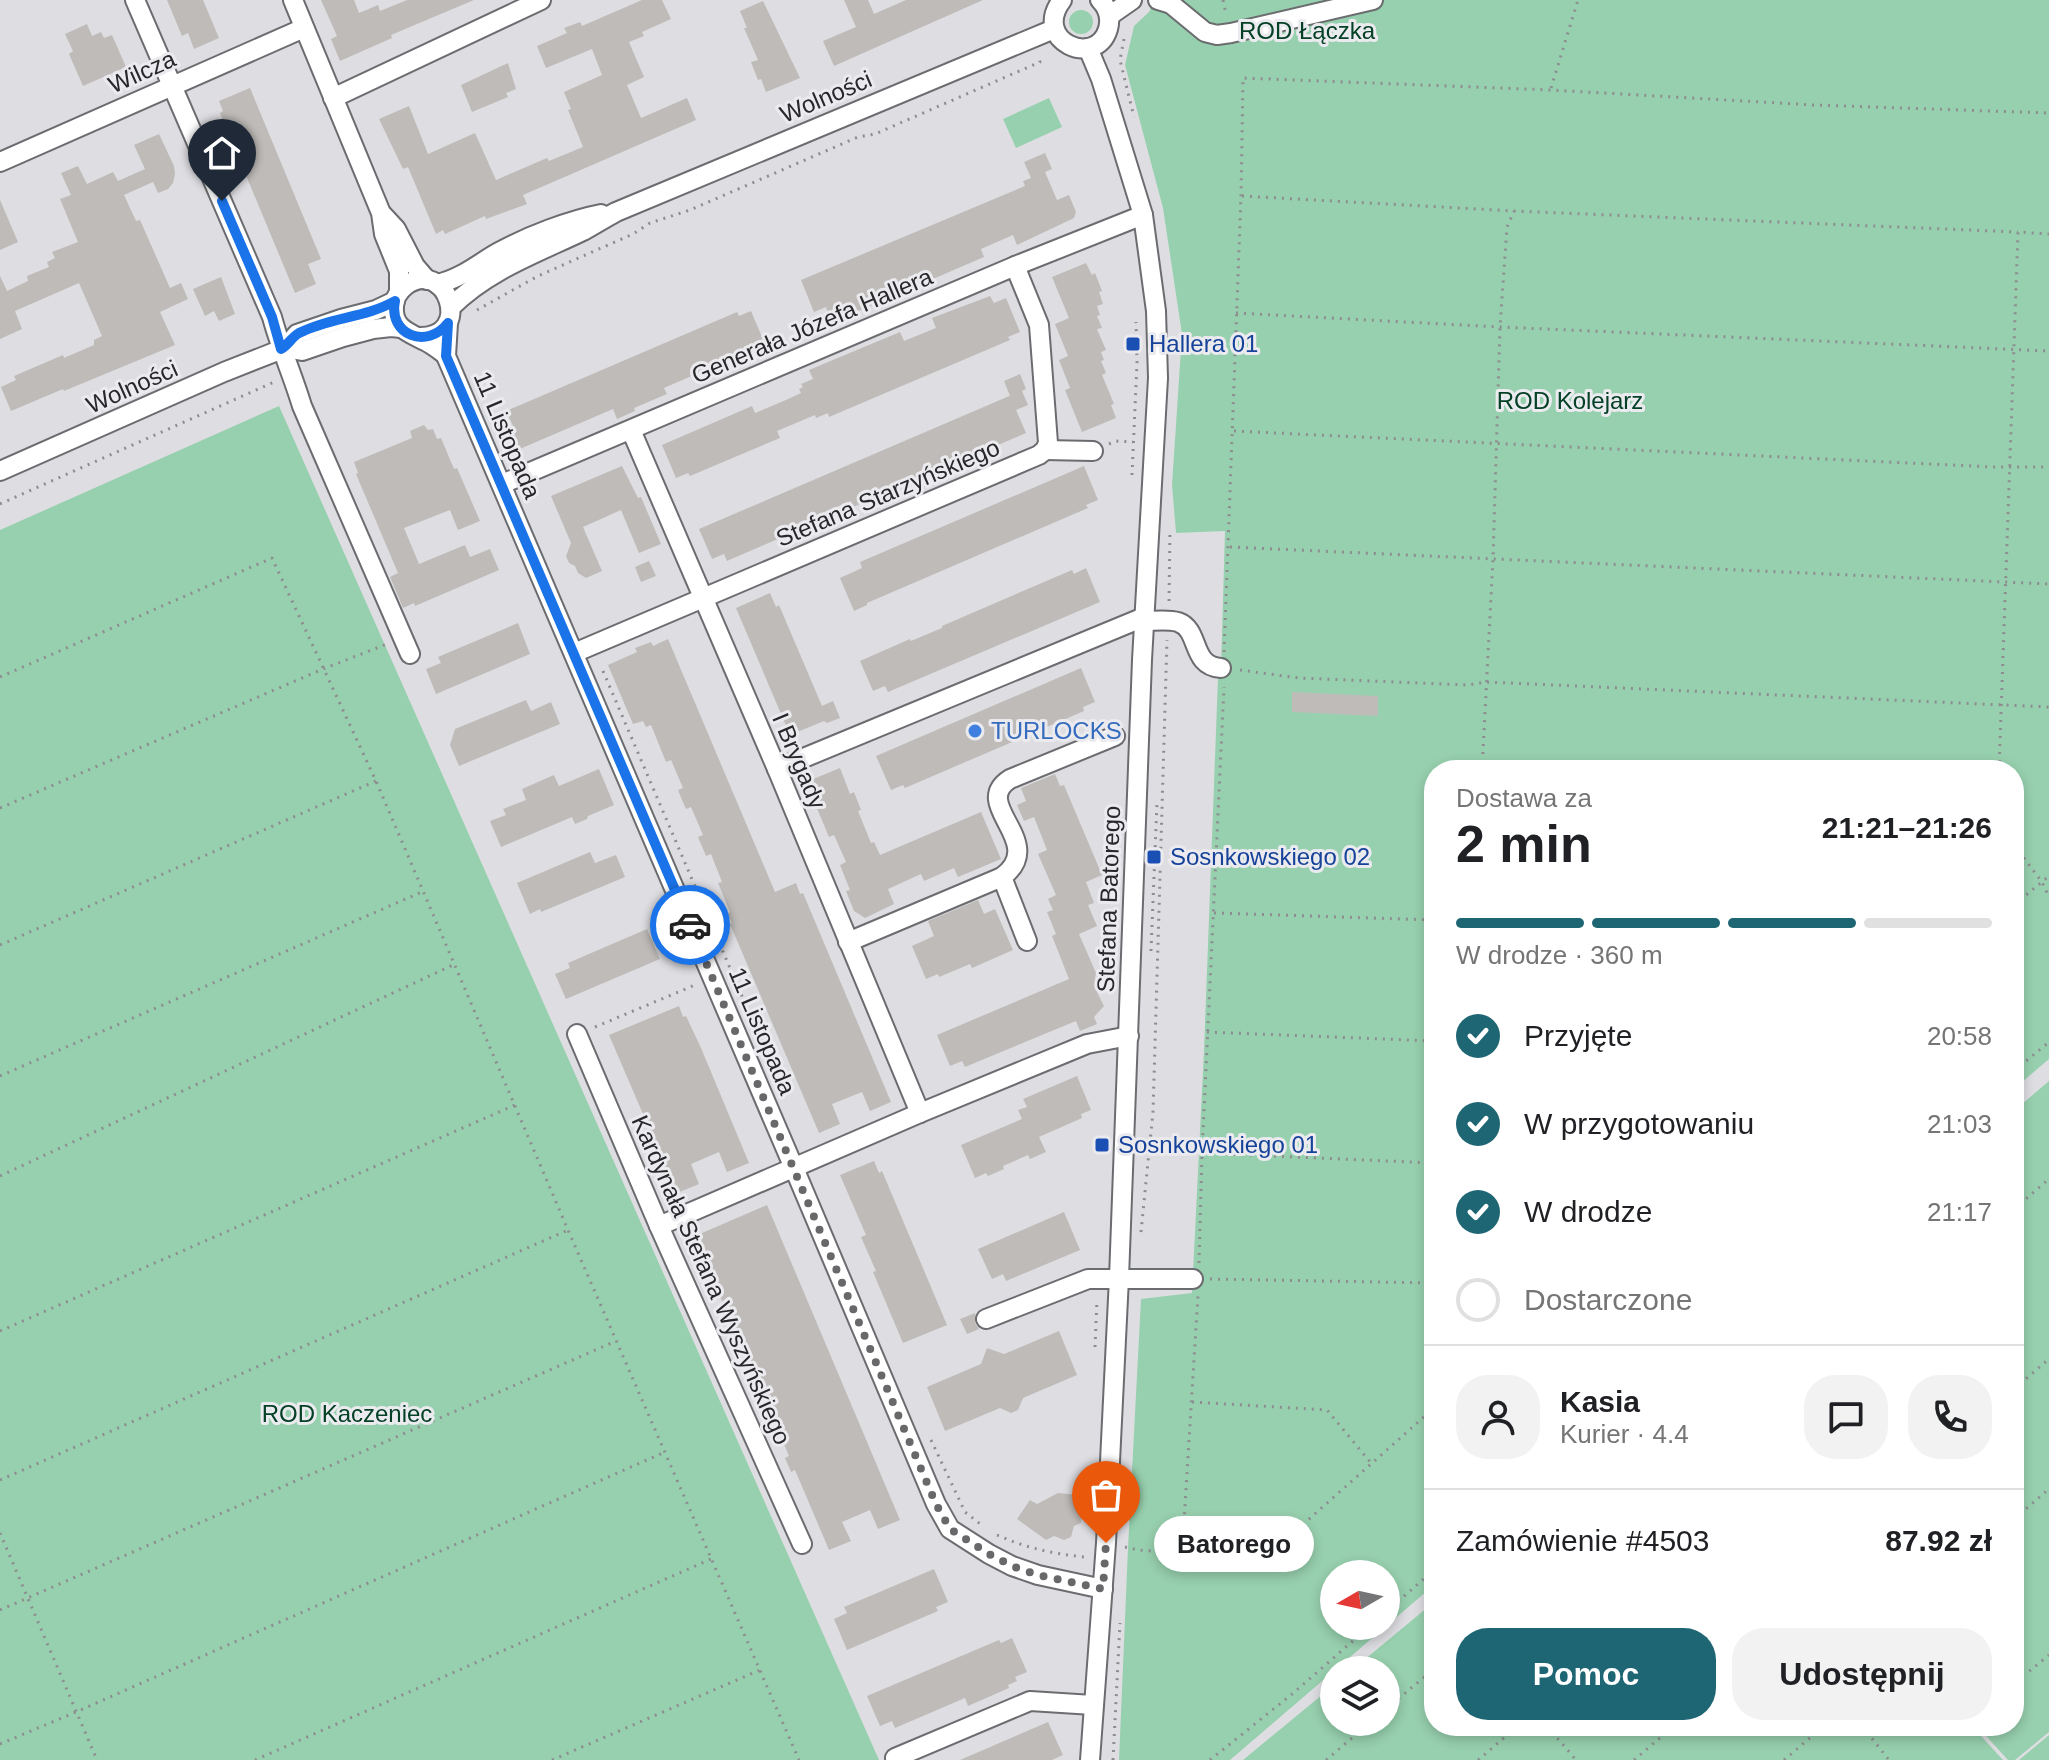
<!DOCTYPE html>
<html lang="pl">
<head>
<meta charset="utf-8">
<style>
  body { margin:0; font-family:Helvetica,sans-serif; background:#f2f2f2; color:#202124; height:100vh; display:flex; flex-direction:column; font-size:30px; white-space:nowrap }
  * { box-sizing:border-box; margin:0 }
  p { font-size:26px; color:#757577 }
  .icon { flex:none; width:44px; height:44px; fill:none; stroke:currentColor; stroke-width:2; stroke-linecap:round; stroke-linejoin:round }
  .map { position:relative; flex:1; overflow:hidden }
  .drawer { position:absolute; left:1424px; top:760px; width:600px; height:976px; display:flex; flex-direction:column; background:#fff; border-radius:32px; box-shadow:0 4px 12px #0003 }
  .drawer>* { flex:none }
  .needle { width:52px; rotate:261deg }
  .buttons { position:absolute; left:1320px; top:1560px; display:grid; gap:16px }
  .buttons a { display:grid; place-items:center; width:80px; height:80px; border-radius:50%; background:#fff; box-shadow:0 4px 12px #0003; font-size:40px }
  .pin { position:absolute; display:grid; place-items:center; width:68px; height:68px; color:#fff; margin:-82px -34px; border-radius:50% 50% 50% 0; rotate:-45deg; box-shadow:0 0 8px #0007 }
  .pin .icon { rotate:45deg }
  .courier { position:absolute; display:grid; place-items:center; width:80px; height:80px; margin:-40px; border:6px solid #1a73e8; border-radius:50%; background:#fff; color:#222; box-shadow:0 2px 10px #0007 }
  .bubble { position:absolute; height:56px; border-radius:28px; background:#fff; box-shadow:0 4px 12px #0003; font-size:26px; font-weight:600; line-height:56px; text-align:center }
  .overview em { font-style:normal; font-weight:600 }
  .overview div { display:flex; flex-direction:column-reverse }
  .overview { display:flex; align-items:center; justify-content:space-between; height:136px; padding:0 32px }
  h1 { font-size:52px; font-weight:600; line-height:60px }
  .bar { display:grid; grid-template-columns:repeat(4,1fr); gap:12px 8px; align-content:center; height:96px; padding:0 32px }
  .bar i { height:10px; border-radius:6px; background:#e0e0e0 }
  .bar .selected { background:#1f6675 }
  .bar p { grid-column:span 4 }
  .line { display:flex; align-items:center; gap:20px; padding:0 32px; border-top:2px solid #e0e0e0 }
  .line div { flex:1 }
  .round { display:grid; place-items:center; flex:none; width:84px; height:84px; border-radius:32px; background:#f2f2f2 }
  ol { padding:0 32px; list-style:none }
  li { display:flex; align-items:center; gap:24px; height:88px }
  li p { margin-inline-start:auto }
  li .icon { padding:8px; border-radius:50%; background:#1f6675; color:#fff; stroke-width:4 }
  li:last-child { color:#757577 }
  li i { width:44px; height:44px; border:4px solid #e0e0e0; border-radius:50% }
  .action { display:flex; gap:16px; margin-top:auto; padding:16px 32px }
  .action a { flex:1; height:92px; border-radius:32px; background:#1f6675; color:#fff; font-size:32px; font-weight:600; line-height:92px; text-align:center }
  .action a+a { background:#f2f2f2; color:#202124 }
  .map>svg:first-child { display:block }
  .green { fill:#97d0ae; fill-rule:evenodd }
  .building { fill:#bebbb8 }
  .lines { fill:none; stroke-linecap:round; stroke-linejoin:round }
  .minor-casing { stroke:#6b6c6f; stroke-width:22 }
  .path { stroke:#8d8d90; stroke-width:3; stroke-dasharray:2 6; stroke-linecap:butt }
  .minor { stroke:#fff; stroke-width:18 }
  .done { stroke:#68686a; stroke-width:8; stroke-dasharray:0 14.4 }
  .route { stroke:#1a73e8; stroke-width:10 }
  .transit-dot { fill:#1a4fb4; stroke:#ebebef; stroke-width:3 }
  .shop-dot { fill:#3f7fe0; stroke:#ebebef; stroke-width:3 }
  .labels { text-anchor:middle; stroke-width:6; stroke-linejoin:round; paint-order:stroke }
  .park-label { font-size:24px; fill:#044126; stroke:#ebebef }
  .street-label { font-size:24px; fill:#28282a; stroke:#ebebef }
  .transit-label { font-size:24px; fill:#164399; stroke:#ebebef; text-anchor:start }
  .shop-label { font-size:24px; fill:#366cbe; stroke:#ebebef; text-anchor:start }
</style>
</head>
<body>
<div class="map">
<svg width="2049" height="1760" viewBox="0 0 2049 1760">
  <rect width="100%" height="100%" fill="#dedee2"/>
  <!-- green -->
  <g class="green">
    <path d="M1151,0h898v1059l-35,30v-319h-580v815l-204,175h-111l9,-212 13,-249 51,-6 12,-242 14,-373 3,-10 4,-137 -49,2 -4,-48 10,-151 -19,-126 -38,-143 9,-39 16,-15zM1334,1574h52v52h-52z"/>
    <circle cx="1081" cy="22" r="12"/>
    <path d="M1049,98l13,29 -46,21 -13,-29z"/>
    <path d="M279,406l600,1354h-879v-1230z"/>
    <path d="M2049,1081v651l-34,28h-7l-31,-34h37v-615z"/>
    <path d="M1434,1602v124h538l31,34h-760l91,-75v37h52v-52h-34z"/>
    <path d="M2049,1735v25h-30z"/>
  </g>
  <!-- building -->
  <g class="building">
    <path d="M167,0h36l16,38 -25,11 -6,-16 -6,3z"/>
    <path d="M321,0h33l5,13 19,-8 2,6 27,-11h67l-83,35 1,3 -52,23 -9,-22 6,-3z"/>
    <path d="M642,0h20l9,19 -29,13 2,4 -15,6 15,35 -17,8 14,33 46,-20 9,22 -173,75 4,9 -41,15 -1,-3 -40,18 -2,-4 -7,4 -28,-67 -5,2 -24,-50 30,-13 19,48 47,-21 21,47 51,-22 2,3 34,-14 -15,-37 3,-1 -7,-17 38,-17 -10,-26 -46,19 -9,-22 30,-13 -3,-5 16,-6 2,4z"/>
    <path d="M844,0h24l6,14 32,-14h77l-149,66 -11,-25 33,-14z"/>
    <path d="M763,1l37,77 -34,14 -5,-13 -3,1 -7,-18 7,-2 -14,-32h3l-7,-17z"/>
    <path d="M87,24l5,12 9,-4 3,6 8,-3 14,32 -43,19 -14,-32 4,-3 -8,-17z"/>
    <path d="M508,63l8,26 -10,4 2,4 -36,15 -11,-27z"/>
    <path d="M250,88l71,171 -13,5 8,20 -21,9 -75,-180 3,-2 -4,-10z"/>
    <path d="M159,134l15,32 1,8 -2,9 -5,6 -10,4 -5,-11 -29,13 12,26 4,-1 30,68 11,-5 7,16 -28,13 15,33 -111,46 -1,-2 -52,22 -10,-24 15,-7 -2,-4 49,-21 1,3 30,-13v-5l8,-4 -23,-53 -64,28 7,18 -22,10v-63l7,15 21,-10 -1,-5 22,-9 -2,-5 8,-4 -3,-6 26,-10 -18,-43 11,-4 -10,-22 17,-7 9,18 26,-12 5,9 27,-12 -11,-24z"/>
    <path d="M1045,153l7,16 -7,3 12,28 12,-5 7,17 -2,6 -57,27 -4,-10 -32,14 3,8 -130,56 -4,-9 -22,9 -2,-6 -12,5 -13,-32 224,-94 -2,-5 8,-3 -7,-16z"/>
    <path d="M0,200l18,42 -18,8z"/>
    <path d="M1086,263l6,12 3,-2 7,18 -3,1 4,12 -6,2 3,9 -3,1 5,12 -5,1 9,21 -5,2 3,8 -3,1 5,12 -4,2 12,29 -3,1 5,13 -34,14 -17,-42 5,-2 -11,-28 9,-4 -13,-32 14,-6 -17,-41z"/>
    <path d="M221,277l14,37 -16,7 -5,-10 -9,5 -12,-27z"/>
    <path d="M990,296l4,7 12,-5 14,34 -12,5 2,3 -181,77 -1,-4 -12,5 -1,-3 -38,16 3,7 -90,38 -2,-3 -12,5 -14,-33 90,-39 3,7 31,-13 15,-7 -2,-4 4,-2 -2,-3 12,-5 -4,-9 91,-38 4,9 32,-13 -4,-10z"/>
    <path d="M751,311l14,33 -101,44 3,6 -33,14 1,3 -18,8 -4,-10 -98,42 -7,-18 7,-3 -9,-19 231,-99 2,4z"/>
    <path d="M1020,374l6,15 -4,2 6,14 -12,5 10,23 -94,40 4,10 -18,7 -4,-9 -61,26 -2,-6 -34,14 3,6 -84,36 -9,4 -3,-7 -12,5 -13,-30 315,-135 -4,2 -6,-15z"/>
    <path d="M424,425l4,5 5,-1 4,10 4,-1 13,31 3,-1 23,53 -22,9 -8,-20 -46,18 15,36 46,-19 5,12 20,-8 9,21 -84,36 -1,-3 -11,5 -13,-31 8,-4 -42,-99 2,-1 -4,-11 58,-24 -2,-7z"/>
    <path d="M622,466l16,32 3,-1 20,47 -22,9 -18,-43 -38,17 19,44 -16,7 -8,-5 -3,-7 -6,-3 -3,-7 5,-13 -20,-47z"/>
    <path d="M1084,466l14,34 -12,5 2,3 -221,95v2l-13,6 -14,-33 22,-10 -2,-6z"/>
    <path d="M649,561l7,15 -15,6 -6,-15z"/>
    <path d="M1086,568l14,34 -212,90 -3,-6 -12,5 -13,-30 50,-22 1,2 31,-13v-2l130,-56 2,4z"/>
    <path d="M770,593l6,14 3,-2 43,101 11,-5 7,17 -13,5 -3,-2 -34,14 -54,-127z"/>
    <path d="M518,623l12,31 -94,40 -10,-25 15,-6 -3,-6z"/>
    <path d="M668,639l107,253 21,-9 4,11 3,-1 88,209 -21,9 -8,-19 -30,12 8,20 -21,9 -89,-209 2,-1 -4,-10 2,-1 -12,-29 4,-1 -11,-28 -5,2 -8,-19 5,-2 -12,-28 -5,2 -4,-9 -4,-10 5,-2 -12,-28 -5,2 -15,-37 -5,2 -3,-6 -10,3 -25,-59 29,-13 -2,-4 16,-6 2,4z"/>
    <path d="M1081,668l14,34 -12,5 1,4 -179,77 -2,-3 -12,5 -15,-34z"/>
    <path d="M1292,692l86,4v20l-86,-4z"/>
    <path d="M526,700l5,11 20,-9 9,22 -101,42 -9,-21 5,-16z"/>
    <path d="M840,768l10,26 4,-2 7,18 -3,1 13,32 3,-1 6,13 101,-43 20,47 -43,18 -4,-9 -30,13 -3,-7 -33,15 6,15 -29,14 -11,-7 -8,-20 4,-1 -10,-25 6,-3 -12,-27 -5,2 -23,-55z"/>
    <path d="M599,769l15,36 -26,11 -1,3 -12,5 -3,-7 -71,30 -11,-26 16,-6 -3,-6 23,-9 -4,-11 32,-14 5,11z"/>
    <path d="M1055,774l5,12 4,-1 38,90 -16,7 8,21 -6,2 9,21 -18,8 17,39 -1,5 5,11 -3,3 7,14 -10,11 3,7 -17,7 -4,-10 -111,46 -3,-6 -12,5 -13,-31 132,-56 -17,-43 4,-2 -9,-22 6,-2 -5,-11 8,-4 -18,-41 9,-4 -13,-33 -10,4 -7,-16 9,-4 -5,-13z"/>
    <path d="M590,852l5,11 21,-8 9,22 -84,35 -1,-3 -10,5 -13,-31z"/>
    <path d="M978,900l6,14 11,-5 18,41 -41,18 -2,-4 -31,13 -1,-3 -12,5 -14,-33 22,-10 -6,-15z"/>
    <path d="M647,929l13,30 -94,40 -11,-25 15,-6 -2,-5z"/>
    <path d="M679,1006l4,11 3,-1 15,32 48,115 -22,9 -8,-20 -28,12 8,20 -22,9 -68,-158z"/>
    <path d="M1077,1076l14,34 -10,4 1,4 -43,19 7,15 -16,7 -2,-4 -25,11 1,3 -16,7 -2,-3 -11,5 -14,-33 61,-26 -4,-9 9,-3 -4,-8z"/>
    <path d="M874,1161l5,12 3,-2 65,154 -44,18 -30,-71 3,-1 -15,-34 5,-2 -26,-60z"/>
    <path d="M767,1205l133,315 -22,9 -8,-19 -28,12 9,19 -22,9 -34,-80 -4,2 -6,-14 4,-2 -22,-52 -4,2 -5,-12 -4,-22 -2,1 -57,-137z"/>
    <path d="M1064,1212l16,38 -74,31 -3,-7 -11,5 -14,-30z"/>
    <path d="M975,1313v10l4,6 -12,5 -7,-15z"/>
    <path d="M1059,1331l18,44 -54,23 -5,12 -7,3 -11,-5 -55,23 -18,-44 54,-23 6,-16 17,6z"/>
    <path d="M1058,1493l21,2 3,4 -1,24 -7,3 -3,11 -7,3 -10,-4 -8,4 -29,-21 13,-19 7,4z"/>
    <path d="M934,1569l14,33 -12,5 2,4 -91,39 -13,-31 13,-6 -3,-6z"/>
    <path d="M1012,1638l15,34 -12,5 2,4 -9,4 1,3 -41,18 -3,-8 -70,30 -3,-7 -12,5 -13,-30 132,-56 2,3z"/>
    <path d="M1048,1722l15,33 -11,5h-92z"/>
  </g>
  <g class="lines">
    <defs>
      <g id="minor">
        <path d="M135,0l137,317c8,30 21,59 30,89l108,248"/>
        <path d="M293,0l88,213 3,21 15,37v21"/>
        <path d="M1062,0c-31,41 34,69 46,29 3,-11 0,-21 -8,-29"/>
        <path d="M1158,0l13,4 34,28 12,3 14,-2 142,-33"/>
        <path d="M1109,16l23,-16"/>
        <path d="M1088,48l13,31 42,136 13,96 2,67 -16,282 -23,618 -13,265 -16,217"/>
        <path d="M333,98l208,-98"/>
        <path d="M0,162l304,-134"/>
        <path d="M383,215l13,14 19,37 12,14"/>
        <path d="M437,284c24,-5 42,-21 62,-32 29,-16 71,-32 102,-38"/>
        <path d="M451,307c37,-37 86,-54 132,-76 11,-6 22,-13 33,-19l438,-183"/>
        <path d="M448,323l-2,33 348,812 142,336 14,25 39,25 23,12 26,9 65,14"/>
        <path d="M418,337c58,2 28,-82 -13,-51 -6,5 -11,13 -11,21 -2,21 16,26 31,34 8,4 14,9 21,14"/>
        <path d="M285,348l17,3 41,-14 30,-8 18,-2 10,1"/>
        <path d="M631,430l146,339 143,344"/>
        <path d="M1045,450l48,1"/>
        <path d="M0,471l224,-99 61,-24 12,-14 44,-15 35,-9 19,-9"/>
        <path d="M502,484l513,-218 128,-51"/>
        <path d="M1144,621c10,0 24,-2 34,1 23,8 12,44 43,46"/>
        <path d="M574,653l465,-198 6,-5 3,-7 -9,-118 -24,-59"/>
        <path d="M777,769l367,-152"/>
        <path d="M1002,877l25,64"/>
        <path d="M848,942l154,-65c47,-35 -33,-72 8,-98l105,-43"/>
        <path d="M577,1034l82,192 143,318"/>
        <path d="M659,1226l261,-113 167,-69 42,-8"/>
        <path d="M986,1319l102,-40h105"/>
        <path d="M895,1758l135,-57 63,4"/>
      </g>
    </defs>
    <!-- minor casing -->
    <use href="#minor" class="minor-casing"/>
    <!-- path -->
    <g class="path">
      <path d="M1223,0l3,14"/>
      <path d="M1124,39l-4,21 14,57"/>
      <path d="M1551,88l27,-88"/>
      <path d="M1242,196l272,15 504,21"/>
      <path d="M477,310l61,-34 95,-42 17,-11 40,-13 168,-73 17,-3 165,-72 -1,-4"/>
      <path d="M1236,313l264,14 549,24"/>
      <path d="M1234,431l759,36h56"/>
      <path d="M1109,444l7,-3 17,1"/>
      <path d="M1132,475l5,-112 -1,-41"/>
      <path d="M0,504l274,-122"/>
      <path d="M1230,547l819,37"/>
      <path d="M1169,601l1,-72"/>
      <path d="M1224,652l17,-456 2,-118 308,12 263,15 235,8"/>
      <path d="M1240,670l59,8 169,7 18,-3 563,25"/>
      <path d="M603,671l159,372"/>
      <path d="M0,677l272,-119 104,223 192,449 231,530"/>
      <path d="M1482,770l11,-211 7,-232 7,-100 7,-16"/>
      <path d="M1999,770l19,-538 31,2"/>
      <path d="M0,808l323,-139 64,-25"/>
      <path d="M2014,845l28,37 7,15"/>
      <path d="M2014,905l35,-29"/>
      <path d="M1214,913l220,7"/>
      <path d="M0,945l376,-164"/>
      <path d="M1151,951l6,-148"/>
      <path d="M595,1027l100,-42"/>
      <path d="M1207,1032l227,9"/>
      <path d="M2014,1071l35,-29"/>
      <path d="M0,1076l424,-185"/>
      <path d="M1202,1153l232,10"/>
      <path d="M0,1176l455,-212"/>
      <path d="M2014,1209l35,-30"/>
      <path d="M1141,1232l12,-120 14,-472"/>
      <path d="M1199,1263l3,-110 22,-466"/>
      <path d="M1210,1279l224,4"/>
      <path d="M0,1331l515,-226"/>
      <path d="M1095,1347l2,-48"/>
      <path d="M2014,1389l35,-30"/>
      <path d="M1192,1402l135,8 44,53"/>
      <path d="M931,1440l34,72 19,15"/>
      <path d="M0,1480l568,-250"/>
      <path d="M2014,1519l35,-30"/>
      <path d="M0,1533l97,227"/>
      <path d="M997,1535c29,13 57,19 87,22l1,-2"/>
      <path d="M1125,1547l13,3 125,10 171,-152"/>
      <path d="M1182,1554l16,-259"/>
      <path d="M0,1610l616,-269"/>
      <path d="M1386,1612l48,-42"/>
      <path d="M2014,1674l13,-1 22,-18"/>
      <path d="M1386,1709l48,-40"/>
      <path d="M1547,1726l29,34"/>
      <path d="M1862,1726l27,34"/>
      <path d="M0,1744l76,-32 589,-260"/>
      <path d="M255,1760l456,-201"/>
      <path d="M552,1760l208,-90"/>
      <path d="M1113,1760l7,-137"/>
      <path d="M1210,1760l81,-65 79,-69"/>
      <path d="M1326,1760l45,-38"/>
      <path d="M1478,1760l40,-34"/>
      <path d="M1634,1760l40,-34"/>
      <path d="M1784,1760l40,-34"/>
    </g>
    <!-- minor -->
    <use href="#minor" class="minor"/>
  </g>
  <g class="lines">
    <!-- done -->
    <path class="done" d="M690,925l246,579 14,25 39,25 23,12 26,9 65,14 3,-46"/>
    <!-- route -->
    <path class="route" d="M222,201l50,116 9,32c7,-4 11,-12 18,-16 31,-16 66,-15 96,-32 -7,34 32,49 53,22l-2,33 244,569"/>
  </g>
  <!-- markers -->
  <g class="transit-dot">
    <rect x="1125" y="336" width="16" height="16" rx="4"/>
    <rect x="1146" y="849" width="16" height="16" rx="4"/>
    <rect x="1094" y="1137" width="16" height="16" rx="4"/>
  </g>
  <circle class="shop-dot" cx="975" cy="731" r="8"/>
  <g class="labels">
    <!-- park labels -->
    <g class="park-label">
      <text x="1307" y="39">ROD Łączka</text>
      <text x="1570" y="409">ROD Kolejarz</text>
      <text x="347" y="1422">ROD Kaczeniec</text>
    </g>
    <!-- street labels -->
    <g class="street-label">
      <text transform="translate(142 72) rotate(-24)" y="8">Wilcza</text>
      <text transform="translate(826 97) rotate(-23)" y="8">Wolności</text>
      <text transform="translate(812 326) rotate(-23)" y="8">Generała Józefa Hallera</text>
      <text transform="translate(132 387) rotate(-24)" y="8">Wolności</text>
      <text transform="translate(507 435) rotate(67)" y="8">11 Listopada</text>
      <text transform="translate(888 493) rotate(-23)" y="8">Stefana Starzyńskiego</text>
      <text transform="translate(799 761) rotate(67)" y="8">I Brygady</text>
      <text transform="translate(1109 899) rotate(-88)" y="8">Stefana Batorego</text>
      <text transform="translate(762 1031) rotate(67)" y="8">11 Listopada</text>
      <text transform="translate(711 1280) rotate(66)" y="8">Kardynała Stefana Wyszyńskiego</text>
    </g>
    <!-- transit labels -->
    <g class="transit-label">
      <text x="1149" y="352">Hallera 01</text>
      <text x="1170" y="865">Sosnkowskiego 02</text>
      <text x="1118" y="1153">Sosnkowskiego 01</text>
    </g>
    <!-- shop labels -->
    <g class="shop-label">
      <text x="991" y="739">TURLOCKS</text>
    </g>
  </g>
</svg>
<div class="buttons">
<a><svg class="needle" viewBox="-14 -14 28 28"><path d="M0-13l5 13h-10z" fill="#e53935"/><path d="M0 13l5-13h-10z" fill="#757577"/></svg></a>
<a><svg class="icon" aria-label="layers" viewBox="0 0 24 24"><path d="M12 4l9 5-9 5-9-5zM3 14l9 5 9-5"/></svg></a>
</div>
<div class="pin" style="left:1106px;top:1543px;background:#ea580c"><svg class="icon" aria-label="bag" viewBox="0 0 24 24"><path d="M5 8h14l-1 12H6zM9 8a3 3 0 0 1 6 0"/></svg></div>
<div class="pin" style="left:222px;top:201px;background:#1f2937"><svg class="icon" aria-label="home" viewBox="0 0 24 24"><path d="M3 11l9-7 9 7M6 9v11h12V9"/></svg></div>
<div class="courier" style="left:690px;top:925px"><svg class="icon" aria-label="car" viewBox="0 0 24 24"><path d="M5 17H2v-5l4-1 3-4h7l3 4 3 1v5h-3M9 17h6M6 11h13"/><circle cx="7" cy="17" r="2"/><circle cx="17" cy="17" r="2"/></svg></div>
<div class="bubble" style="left:1154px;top:1516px;width:160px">Batorego</div>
<section class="drawer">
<div class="overview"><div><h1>2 min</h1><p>Dostawa za</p></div><em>21:21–21:26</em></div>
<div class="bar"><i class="selected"></i><i class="selected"></i><i class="selected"></i><i></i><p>W drodze · 360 m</p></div>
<ol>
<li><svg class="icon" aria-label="check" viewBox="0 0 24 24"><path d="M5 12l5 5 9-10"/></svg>Przyjęte<p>20:58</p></li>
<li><svg class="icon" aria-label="check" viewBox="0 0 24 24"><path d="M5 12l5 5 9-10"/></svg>W przygotowaniu<p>21:03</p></li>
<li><svg class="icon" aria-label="check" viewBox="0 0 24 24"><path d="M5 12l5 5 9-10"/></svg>W drodze<p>21:17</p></li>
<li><i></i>Dostarczone</li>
</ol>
<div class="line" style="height:144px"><a class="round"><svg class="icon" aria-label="person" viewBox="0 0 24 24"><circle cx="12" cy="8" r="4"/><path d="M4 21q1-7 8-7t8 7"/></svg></a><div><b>Kasia</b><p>Kurier · 4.4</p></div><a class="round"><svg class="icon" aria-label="chat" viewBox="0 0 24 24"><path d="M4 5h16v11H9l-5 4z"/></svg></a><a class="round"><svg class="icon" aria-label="phone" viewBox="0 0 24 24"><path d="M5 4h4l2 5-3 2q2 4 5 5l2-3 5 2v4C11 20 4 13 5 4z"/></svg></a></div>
<div class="line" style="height:104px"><div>Zamówienie #4503</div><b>87.92 zł</b></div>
<div class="action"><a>Pomoc</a><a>Udostępnij</a></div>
</section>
</div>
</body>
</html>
